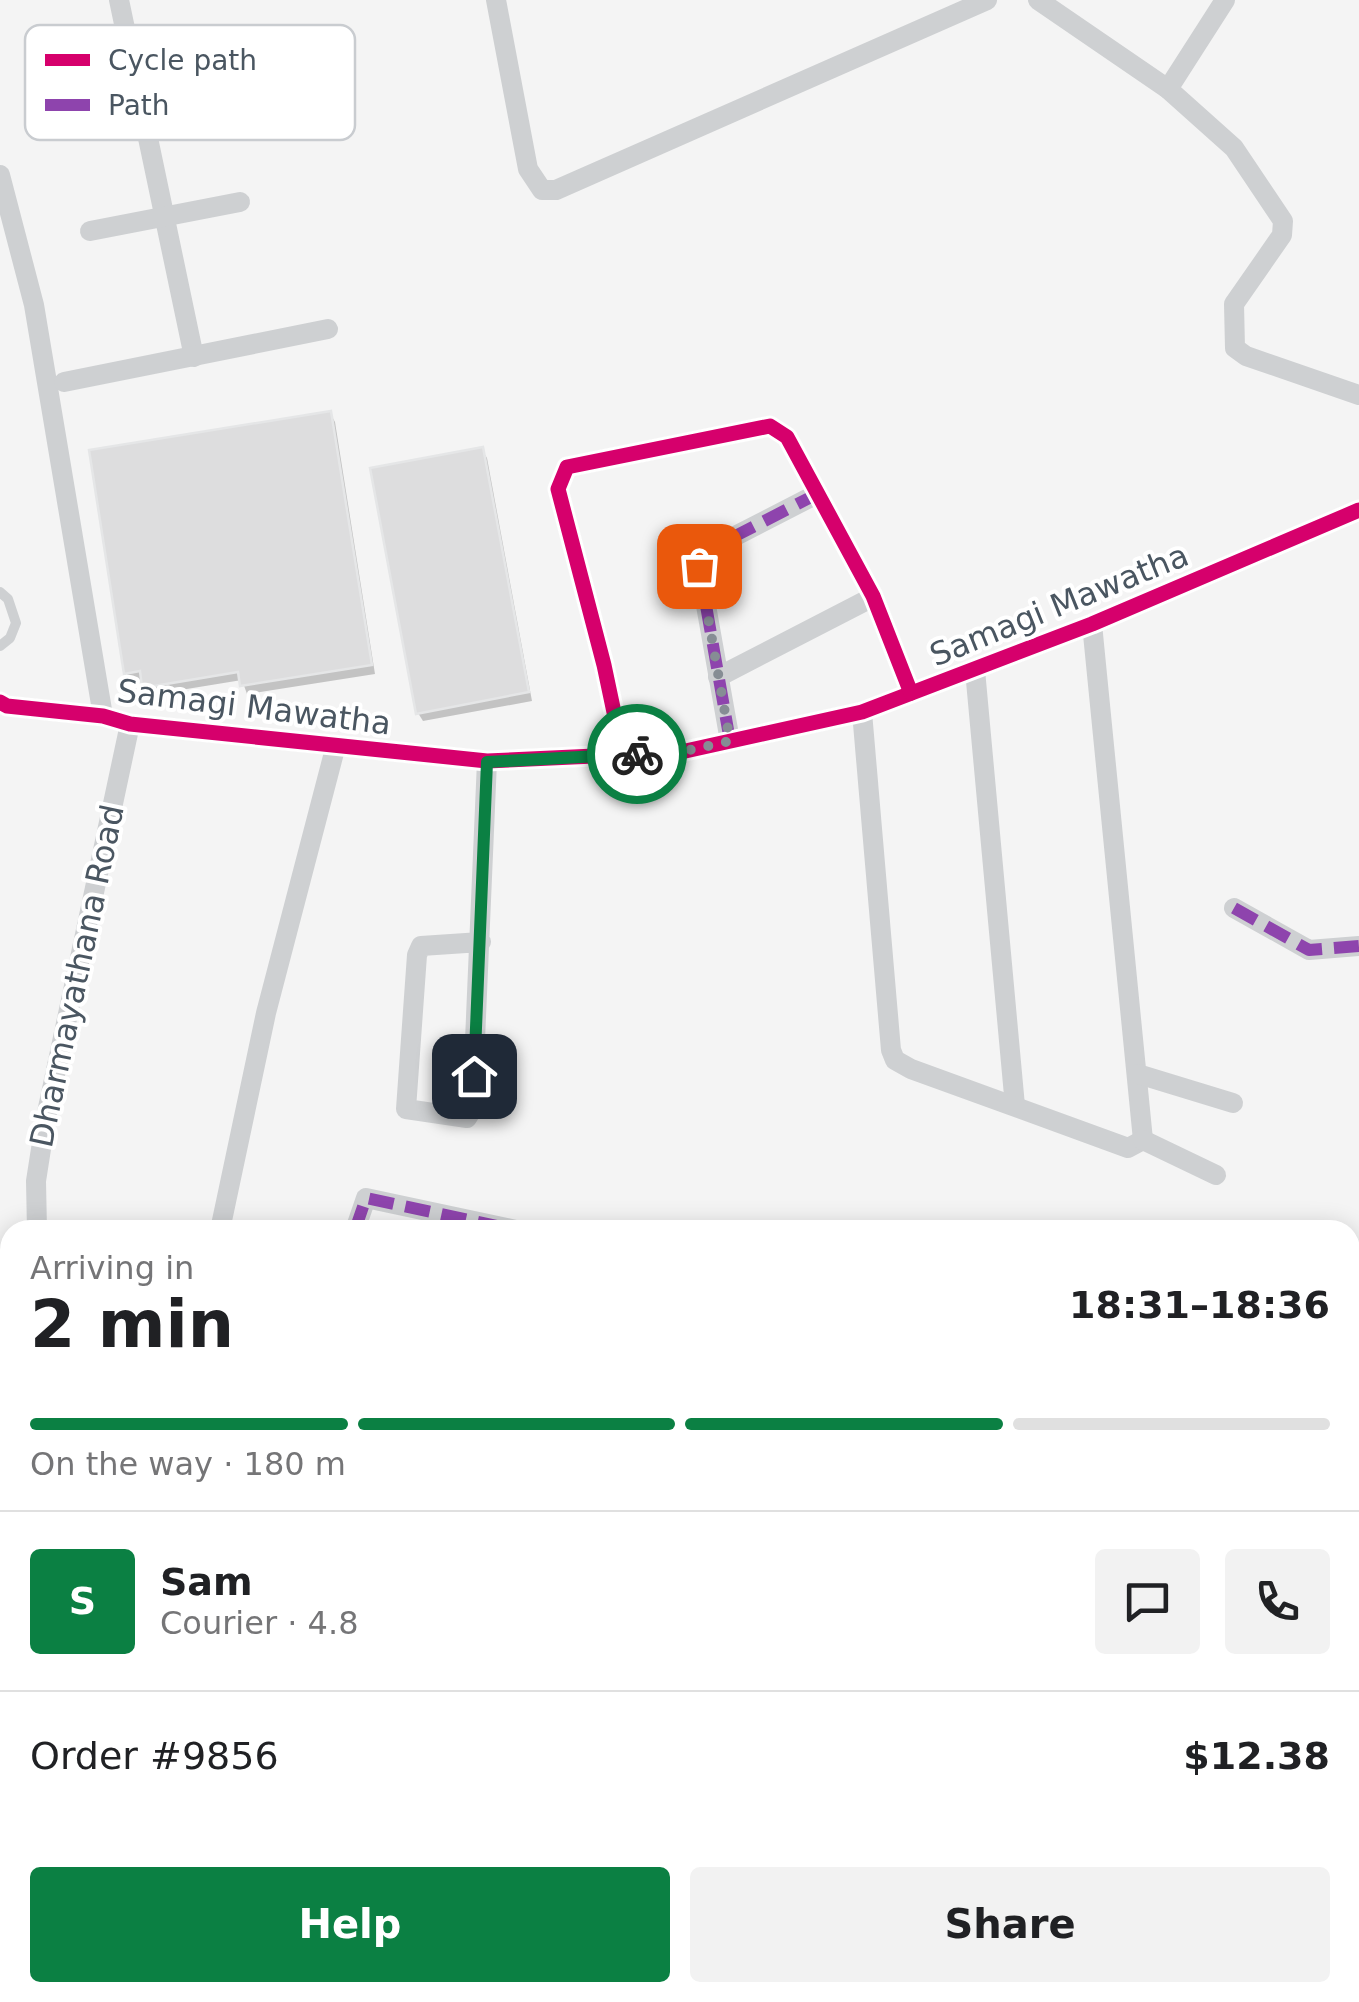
<!DOCTYPE html>
<html lang="en">
<head>
<meta charset="utf-8">
<style>
  body { margin:0; font-family:"DejaVu Sans",sans-serif; background:#f2f2f2; color:#202124; height:100vh; display:flex; flex-direction:column; font-size:38px; white-space:nowrap }
  * { box-sizing:border-box; margin:0 }
  p { font-size:32px; color:#757577 }
  .icon { flex:none; width:55px; height:55px; fill:none; stroke:currentColor; stroke-width:2; stroke-linecap:round; stroke-linejoin:round }
  .map { position:relative; flex:1; overflow:hidden }
  .sheet { position:absolute; left:0px; top:1220px; width:1360px; height:782px; display:flex; flex-direction:column; background:#fff; border-radius:30px 30px 0 0; box-shadow:0 5px 25px #0003 }
  .sheet>* { flex:none }
  .pin { position:absolute; display:grid; place-items:center; width:85px; height:85px; color:#fff; margin:-42px; border-radius:20px; box-shadow:0 5px 15px #0006 }
  .courier { position:absolute; display:grid; place-items:center; width:100px; height:100px; margin:-50px; border:8px solid #0b8043; border-radius:50%; background:#fff; color:#222; box-shadow:0 2px 12px #0007 }
  .summary em { font-style:normal; font-weight:700 }
  .summary div { display:flex; flex-direction:column-reverse }
  .summary { display:flex; align-items:center; justify-content:space-between; height:170px; padding:0 30px }
  h1 { font-size:65px; font-weight:700; line-height:75px }
  .bar { display:grid; grid-template-columns:repeat(4,1fr); gap:15px 10px; align-content:center; height:120px; padding:0 30px }
  .bar i { height:12px; border-radius:8px; background:#e0e0e0 }
  .bar .active { background:#0b8043 }
  .bar p { grid-column:span 4 }
  .line { display:flex; align-items:center; gap:25px; padding:0 30px; border-top:2px solid #e0e0e0 }
  .line div { flex:1 }
  .round { display:grid; place-items:center; flex:none; width:105px; height:105px; border-radius:10px; background:#f2f2f2 }
  .action { display:flex; gap:20px; margin-top:auto; padding:20px 30px }
  .action a { flex:1; height:115px; border-radius:10px; background:#0b8043; color:#fff; font-size:40px; font-weight:700; line-height:115px; text-align:center }
  .action a+a { background:#f2f2f2; color:#202124 }
  .map>svg:first-child { display:block }
  .shadow { fill:#0003 }
  .building { fill:#ddddde; stroke:#e5e6e7; stroke-width:2.5 }
  .lines { fill:none; stroke-linecap:round; stroke-linejoin:round }
  .service { stroke:#ced0d2; stroke-width:10 }
  .minor { stroke:#ced0d2; stroke-width:20 }
  .quiet { stroke:#8e44ad; stroke-width:12; stroke-dasharray:25 12; stroke-linecap:butt }
  .cycleway-casing { stroke:#fff; stroke-width:21 }
  .cycleway { stroke:#d6006c; stroke-width:15 }
  .done { stroke:#868d94; stroke-width:10; stroke-dasharray:0 18 }
  .route { stroke:#0b8043; stroke-width:12 }
  .labels { text-anchor:middle; stroke-width:8; stroke-linejoin:round; paint-order:stroke }
  .street-label { font-size:32px; fill:#4a5661; stroke:#fff }
  .key { fill:#fff; stroke:#c9ccd0; stroke-width:2.5 }
  .key-label { font-size:28px; fill:#4a5661 }
</style>
</head>
<body>
<div class="map">
<svg width="1359" height="2002" viewBox="0 0 1359 2002">
  <rect width="100%" height="100%" fill="#f4f4f4"/>
  <!-- shadow -->
  <g class="shadow">
    <path d="M330,413l5,9 40,252 -128,20 -5,-14 -92,15 -6,-16 -13,2 -5,-8z"/>
    <path d="M482,450l5,8 45,243 -109,20 -5,-8z"/>
    <path d="M0,1868h10v16l-10,-2z"/>
  </g>
  <!-- building -->
  <g class="building">
    <path d="M331,411l41,254 -132,21 -2,-14 -96,16 -2,-17 -16,3 -35,-224z"/>
    <path d="M483,447l46,245 -113,22 -46,-246z"/>
  </g>
  <g class="lines">
    <!-- service -->
    <path class="service" d="M0,592l8,7 8,24 -6,15 -10,8"/>
    <!-- minor -->
    <g class="minor">
      <path d="M119,0l75,357"/>
      <path d="M496,0l32,169 14,21h14l431,-190"/>
      <path d="M1038,0l130,89 66,59 49,73 -1,14 -48,69 1,44 11,8 113,39"/>
      <path d="M47,71l172,-29"/>
      <path d="M1168,89l57,-89"/>
      <path d="M0,175l34,130 69,411"/>
      <path d="M90,231l150,-29"/>
      <path d="M64,382l264,-53"/>
      <path d="M1092,624l51,516"/>
      <path d="M975,670l40,436"/>
      <path d="M718,677l155,-80"/>
      <path d="M0,702l7,4 96,10 27,8 357,37 194,-9 181,-40 230,-88 267,-114"/>
      <path d="M862,712l29,338 4,10 16,9 217,79 15,-8"/>
      <path d="M730,741l-31,-175 11,-17 107,-55"/>
      <path d="M623,755l-19,-90 -46,-176 9,-22 203,-41 17,11 86,159 38,97"/>
      <path d="M1234,908l75,42 50,-4"/>
      <path d="M481,942l-60,4 -4,9 -11,154 61,9 5,-8 15,-349"/>
      <path d="M1138,1074l95,29"/>
      <path d="M1143,1140l73,35"/>
      <path d="M37,1230l-1,-49 10,-64 84,-393"/>
      <path d="M220,1230l46,-217 70,-268"/>
      <path d="M355,1230l11,-32 150,32"/>
      <path d="M0,1261l10,1"/>
      <path d="M0,1509l10,-8"/>
      <path d="M1350,1521l9,-3"/>
      <path d="M0,1565l10,1"/>
      <path d="M0,1659l10,-2"/>
      <path d="M1350,1759l9,-6"/>
      <path d="M1350,1919l9,-5"/>
      <path d="M489,1992l19,10"/>
      <path d="M610,1992v10"/>
      <path d="M738,1992l1,10"/>
      <path d="M1268,1992l3,10"/>
      <path d="M855,1999l51,3"/>
      <path d="M34,2002l1,-10"/>
      <path d="M140,2002l1,-10"/>
      <path d="M443,2002l5,-10"/>
      <path d="M1241,2002l8,-10"/>
    </g>
    <!-- quiet -->
    <g class="quiet">
      <path d="M730,741l-31,-175 11,-17 107,-55"/>
      <path d="M1234,908l75,42 50,-4"/>
      <path d="M355,1230l11,-32 150,32"/>
      <path d="M34,2002l1,-10"/>
    </g>
    <defs>
      <g id="cycleway">
        <path d="M0,702l7,4 96,10 27,8 357,37 194,-9 181,-40 230,-88 267,-114"/>
        <path d="M623,755l-19,-90 -46,-176 9,-22 203,-41 17,11 86,159 38,97"/>
      </g>
    </defs>
    <!-- cycleway casing -->
    <use href="#cycleway" class="cycleway-casing"/>
    <!-- cycleway -->
    <use href="#cycleway" class="cycleway"/>
  </g>
  <g class="lines">
    <!-- done -->
    <path class="done" d="M637,754l44,-2 49,-11 -31,-175"/>
    <!-- route -->
    <path class="route" d="M474,1076l13,-314 150,-8"/>
  </g>
  <g class="labels">
    <!-- street labels -->
    <g class="street-label">
      <text transform="translate(1059 605) rotate(-22)" y="11">Samagi Mawatha</text>
      <text transform="translate(254 707) rotate(7)" y="11">Samagi Mawatha</text>
      <text transform="translate(77 976) rotate(-78)" y="11">Dharmayathana Road</text>
    </g>
  </g>
  <!-- legend -->
  <rect x="25" y="25" width="330" height="115" rx="15" class="key"/>
  <rect x="45" y="54" width="45" height="12" fill="#d6006c"/>
  <rect x="45" y="99" width="45" height="12" fill="#8e44ad"/>
  <g class="key-label">
    <text x="108" y="70">Cycle path</text>
    <text x="108" y="115">Path</text>
  </g>
</svg>
<div class="pin" style="left:699px;top:566px;background:#ea580c"><svg class="icon" aria-label="bag" viewBox="0 0 24 24"><path d="M5 8h14l-1 12H6zM9 8a3 3 0 0 1 6 0"/></svg></div>
<div class="pin" style="left:474px;top:1076px;background:#1f2937"><svg class="icon" aria-label="home" viewBox="0 0 24 24"><path d="M3 11l9-7 9 7M6 9v11h12V9"/></svg></div>
<div class="courier" style="left:637px;top:754px"><svg class="icon" aria-label="bike" viewBox="0 0 24 24"><circle cx="6" cy="16" r="4"/><circle cx="18" cy="16" r="4"/><path d="M6 16l4-8h5l3 8M10 8l3 8H6M13 5h3"/></svg></div>
<section class="sheet">
<div class="summary"><div><h1>2 min</h1><p>Arriving in</p></div><em>18:31–18:36</em></div>
<div class="bar"><i class="active"></i><i class="active"></i><i class="active"></i><i></i><p>On the way · 180 m</p></div>
<div class="line" style="height:180px"><b class="round" style="background:#0b8043;color:#fff">S</b><div><b>Sam</b><p>Courier · 4.8</p></div><a class="round"><svg class="icon" aria-label="chat" viewBox="0 0 24 24"><path d="M4 5h16v11H9l-5 4z"/></svg></a><a class="round"><svg class="icon" aria-label="phone" viewBox="0 0 24 24"><path d="M5 4h4l2 5-3 2q2 4 5 5l2-3 5 2v4C11 20 4 13 5 4z"/></svg></a></div>
<div class="line" style="height:130px"><div>Order #9856</div><b>$12.38</b></div>
<div class="action"><a>Help</a><a>Share</a></div>
</section>
</div>
</body>
</html>
